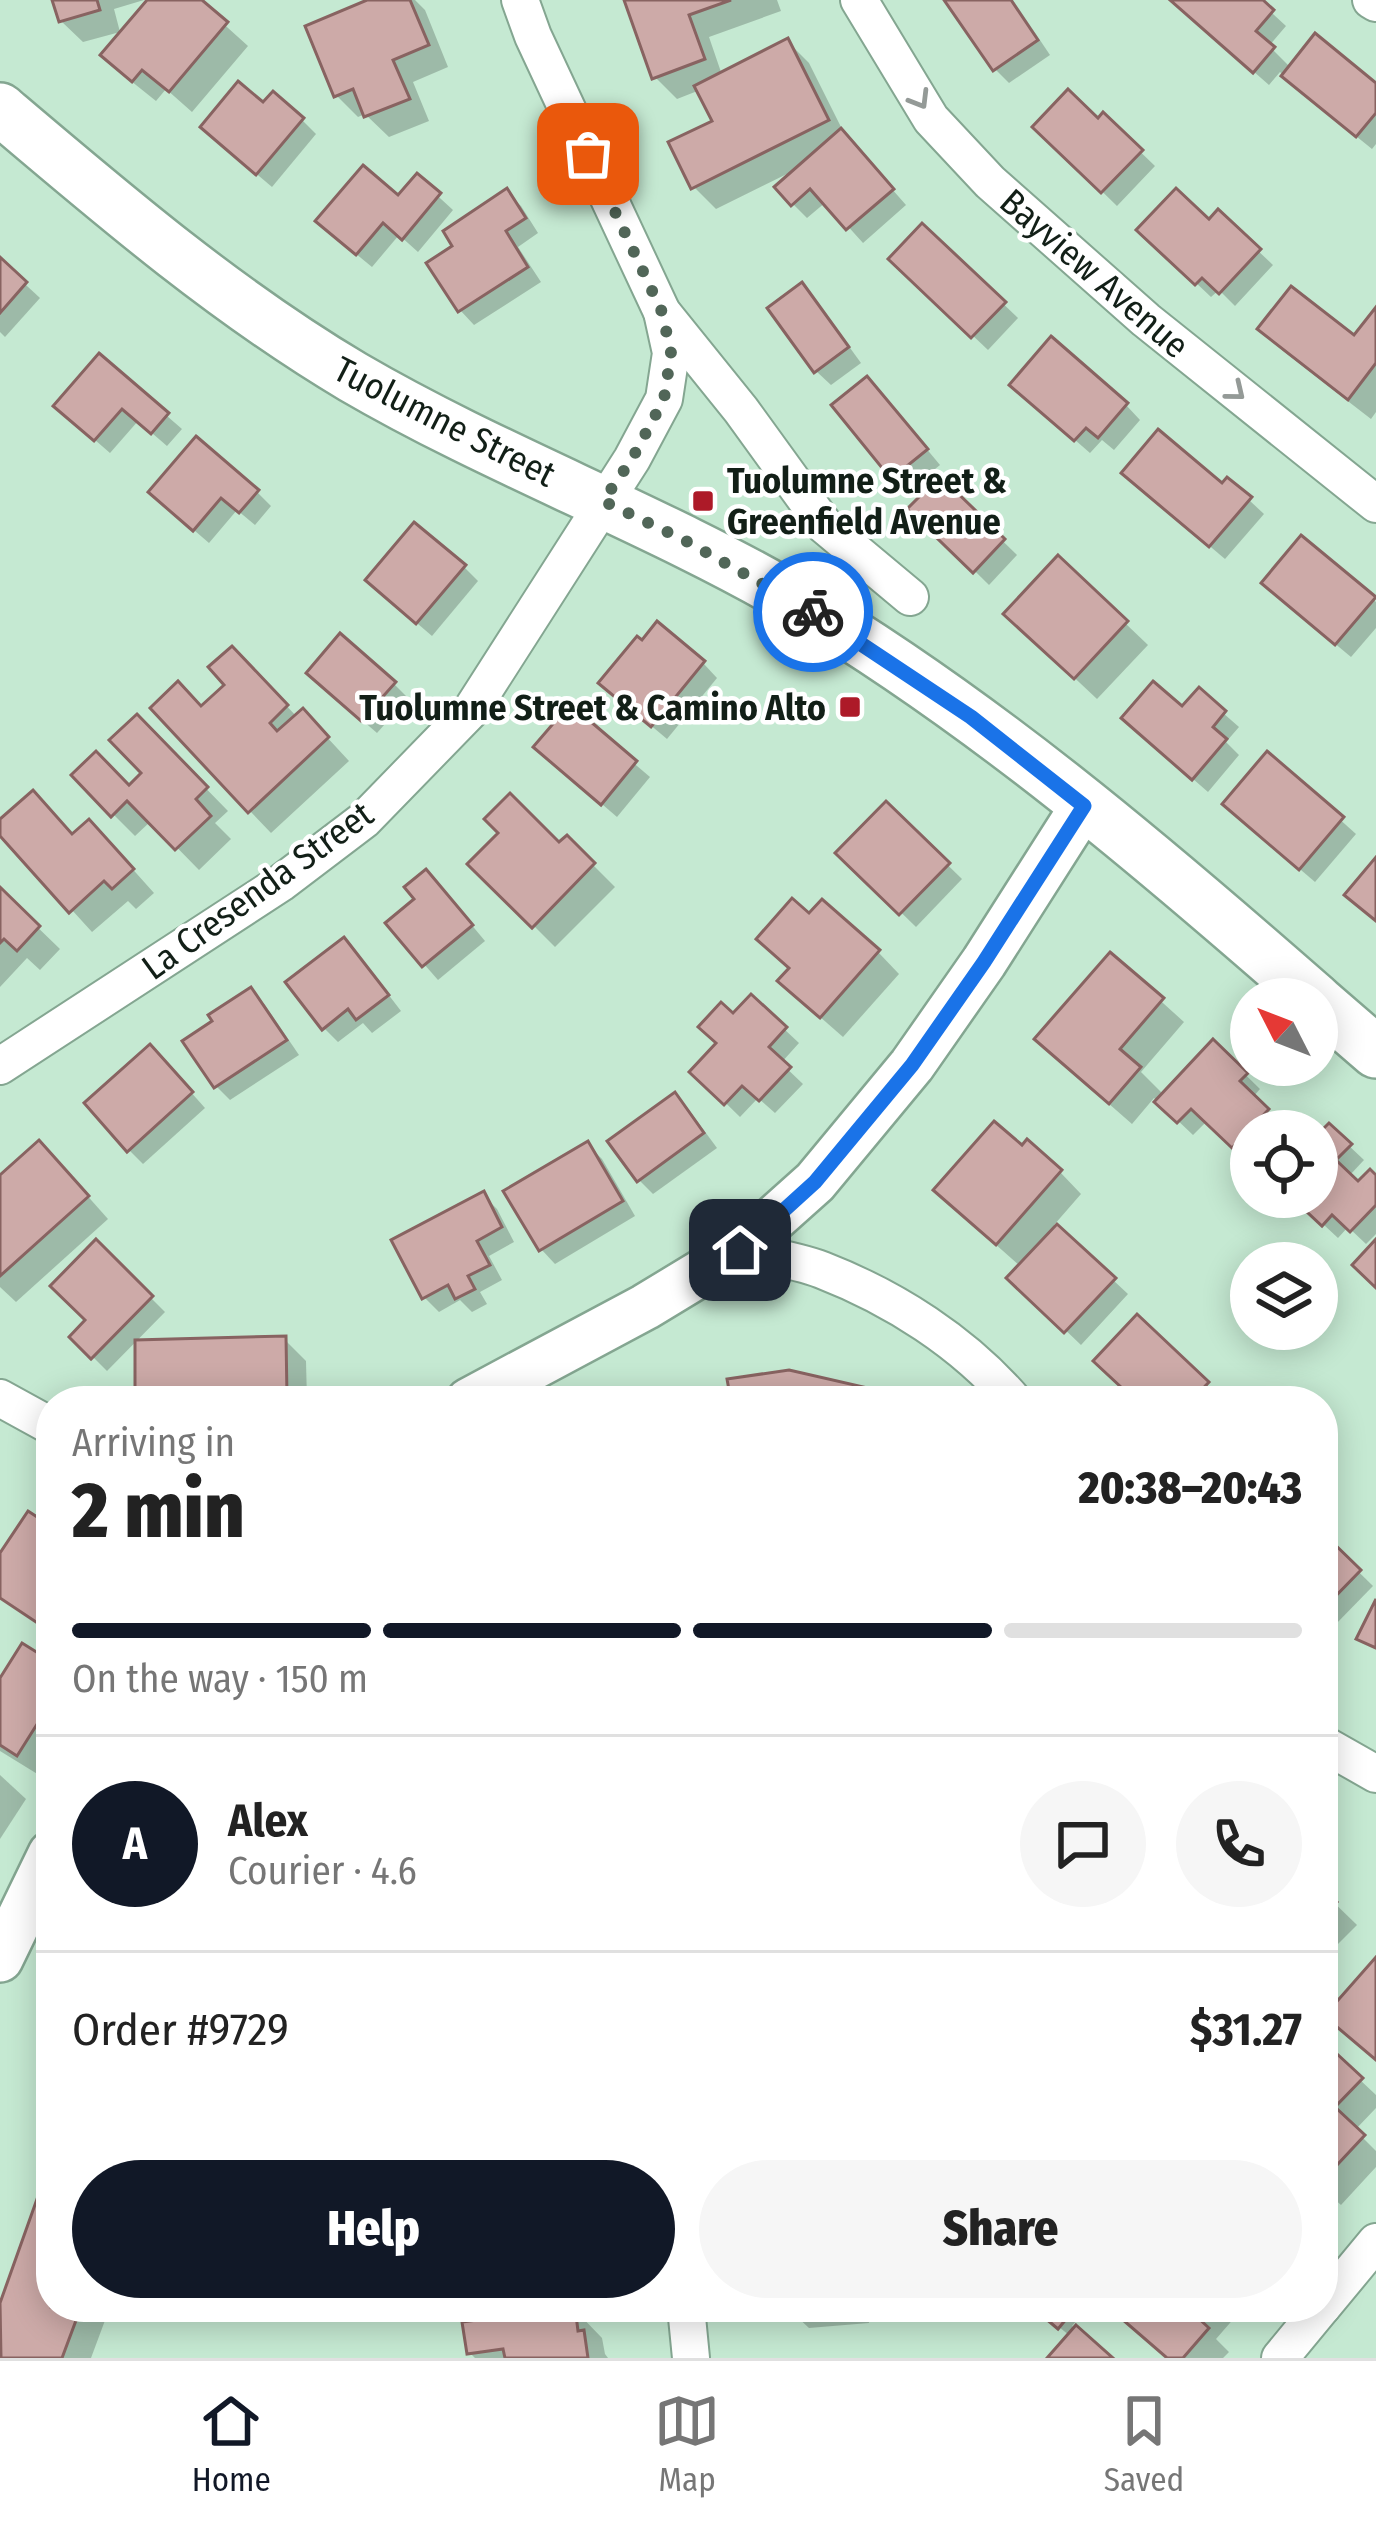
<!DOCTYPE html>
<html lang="en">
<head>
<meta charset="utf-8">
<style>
  body { margin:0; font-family:"Fira Sans Condensed",sans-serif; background:#f6f6f6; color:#222; height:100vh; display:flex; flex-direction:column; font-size:45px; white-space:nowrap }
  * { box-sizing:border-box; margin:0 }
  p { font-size:39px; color:#767676 }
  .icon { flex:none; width:66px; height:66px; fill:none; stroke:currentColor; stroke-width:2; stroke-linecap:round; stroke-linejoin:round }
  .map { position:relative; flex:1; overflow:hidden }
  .sheet { position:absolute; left:36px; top:1386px; width:1302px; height:936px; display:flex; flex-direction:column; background:#fff; border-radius:48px; box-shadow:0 6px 30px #0003 }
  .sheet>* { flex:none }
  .needle { width:78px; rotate:312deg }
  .tools { position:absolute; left:1230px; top:978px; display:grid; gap:24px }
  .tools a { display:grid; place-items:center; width:108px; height:108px; border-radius:50%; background:#fff; box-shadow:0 6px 30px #0003; font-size:60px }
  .pin { position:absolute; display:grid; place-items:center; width:102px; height:102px; color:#fff; margin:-51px; border-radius:24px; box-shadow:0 6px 18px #0006 }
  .courier { position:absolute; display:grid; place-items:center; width:120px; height:120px; margin:-60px; border:9px solid #1a73e8; border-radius:50%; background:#fff; color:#222; box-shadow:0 3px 15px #0007 }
  .summary em { font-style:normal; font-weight:800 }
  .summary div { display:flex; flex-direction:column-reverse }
  .summary { display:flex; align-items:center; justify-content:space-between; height:204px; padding:0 36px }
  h1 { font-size:78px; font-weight:800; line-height:90px }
  .bar { display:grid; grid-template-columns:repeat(4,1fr); gap:18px 12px; align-content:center; height:144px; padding:0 36px }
  .bar i { height:15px; border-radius:9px; background:#e0e0e0 }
  .bar .current { background:#111827 }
  .bar p { grid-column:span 4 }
  .line { display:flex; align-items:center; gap:30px; padding:0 36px; border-top:3px solid #e0e0e0 }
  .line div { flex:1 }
  .round { display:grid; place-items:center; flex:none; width:126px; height:126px; border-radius:63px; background:#f6f6f6 }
  .action { display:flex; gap:24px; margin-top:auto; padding:24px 36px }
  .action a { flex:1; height:138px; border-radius:72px; background:#111827; color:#fff; font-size:48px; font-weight:800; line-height:138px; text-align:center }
  .action a+a { background:#f6f6f6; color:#222 }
  .dock { display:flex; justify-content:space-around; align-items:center; height:168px; border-top:3px solid #e0e0e0; background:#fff; font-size:33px; color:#767676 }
  .dock a { display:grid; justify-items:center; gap:6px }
  .dock .current { color:#111827 }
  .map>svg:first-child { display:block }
  .shadow { fill:#0003 }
  .building { fill:#cdaaa8; stroke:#886361; stroke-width:3 }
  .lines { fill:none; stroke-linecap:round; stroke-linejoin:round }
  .minor-casing { stroke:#84a691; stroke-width:40 }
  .tertiary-casing { stroke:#84a691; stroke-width:50 }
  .secondary-casing { stroke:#84a691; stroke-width:56 }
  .minor { stroke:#fff; stroke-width:36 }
  .tertiary { stroke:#fff; stroke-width:45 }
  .secondary { stroke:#fff; stroke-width:51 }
  .oneway { stroke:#949a97 }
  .done { stroke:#516658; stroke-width:12; stroke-dasharray:0 21.6 }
  .route { stroke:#1a73e8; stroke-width:15 }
  .poi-dot { fill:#ad1a28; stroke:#fff; stroke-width:4.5 }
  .labels { text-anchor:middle; stroke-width:9; stroke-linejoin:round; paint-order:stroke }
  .street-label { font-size:36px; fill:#121f17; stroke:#fff }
  .poi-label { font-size:36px; font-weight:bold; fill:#121f17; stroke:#fff; text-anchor:start }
</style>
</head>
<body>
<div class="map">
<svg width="1376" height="2358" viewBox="0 0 1376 2358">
  <rect width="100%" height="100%" fill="#c5e9d2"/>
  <!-- shadow -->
  <g class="shadow">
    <path d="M55,0h89l-30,9 6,23 -37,10 -22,-21z"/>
    <path d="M151,0h46l51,46 -56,66 -26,-23 -10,12 -30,-24z"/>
    <path d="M375,0h40l10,10 23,57 -35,15 16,39 -40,16 -24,-23 -7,3 -22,-22z"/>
    <path d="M627,0h150l4,11 -72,26 13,38 65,-34 22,22 37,74 60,68 -43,38 -37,-41 -19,16 -14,-14 2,-34 -79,39 -22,-22 22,-65 -16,-32 -23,9 -22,-22z"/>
    <path d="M948,0h65l37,55 -41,28 -14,-14z"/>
    <path d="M1172,0h86l28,26 -17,20 22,22 85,19v57l-4,5 -73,-59 -19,-18 -11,13z"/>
    <path d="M264,107l38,13 14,14 -44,53 -54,-46z"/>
    <path d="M1103,116l52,50 -38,40 -81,-79 62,-5z"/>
    <path d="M417,177l36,33 -35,42 -19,-17 -27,32 -39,-32 65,-36z"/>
    <path d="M506,192l15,14 17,27 -20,14 23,35 -67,43 -14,-15 -4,-63z"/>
    <path d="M1218,213l55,52 -38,41 -16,-16 -8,7 -71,-67 69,-7z"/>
    <path d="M923,227l95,91 -30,32 -96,-91z"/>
    <path d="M0,261l40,37 -35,39 -5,-5z"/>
    <path d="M802,286l14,15 45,62 -30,22 -15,-14z"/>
    <path d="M1376,312v100l-5,7 -88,-68 -22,-22 94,10z"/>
    <path d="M99,357l83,72 -15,17 -29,-25 -28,32 -38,-33z"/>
    <path d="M881,394l59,71 -32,26 -14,-14z"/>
    <path d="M1028,399l98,6 14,15 -26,30 -12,-10 -12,13z"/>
    <path d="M940,480l77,75 -28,30 -77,-76z"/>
    <path d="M1140,487h82l27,13 15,14 -39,45z"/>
    <path d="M257,492l14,14 -16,19 -18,-15 -28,33 -43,-37z"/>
    <path d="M1301,539l75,63v26l-25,29 -72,-60z"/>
    <path d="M1058,559l90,86 -51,54 -68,-64z"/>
    <path d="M464,567l14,14 -46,55 -49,-42z"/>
    <path d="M703,663l14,15 -50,61 -50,-42z"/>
    <path d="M254,671l43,46 27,17 25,27 -78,72 -21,-22 -48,-102z"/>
    <path d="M394,684l14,14 -31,35 -53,-46z"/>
    <path d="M1199,692l40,35 -13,15 13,13 -31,37 -69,-60 44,-21z"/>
    <path d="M570,709l80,68 -33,40 -65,-56z"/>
    <path d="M137,718l91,93 -13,12 16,16 -32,31 -48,-49 -16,15 -60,-60 54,13 16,-16z"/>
    <path d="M1268,755l88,79 -41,48 -75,-64z"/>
    <path d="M886,805l76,74 -46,48 -76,-74z"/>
    <path d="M0,823l111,22 43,48 -18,16 -8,-8 -36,31 -92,-101z"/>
    <path d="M502,833l57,14 8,-8 48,48 -60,60 -83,-83z"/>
    <path d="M440,887l45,54 -47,39 -49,-56z"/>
    <path d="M0,891l60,58 -20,21 -13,-12 -27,29z"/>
    <path d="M810,918l68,34 21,22 -56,63 -40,-35 -12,-32z"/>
    <path d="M344,941l14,14 43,56 -29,22 -9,-10 -25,19 -14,-14z"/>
    <path d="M1111,956l73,66 -43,50 23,23 49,-52 47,46 -7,8 28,28 -6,6h-24v26l-3,3 -41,-39 -14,14 -39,-37 -22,26 -72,-63z"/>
    <path d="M251,990l14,15 34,50 -69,45 -14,-14z"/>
    <path d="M751,998l48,45 -18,20 22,21 -28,29 -17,-15 -18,19 -47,-46 27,-28 13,-26z"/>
    <path d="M164,1062l41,46 -62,56 -14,-14z"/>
    <path d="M675,1095l14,15 28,38 -64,46 -14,-14z"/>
    <path d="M1329,1127l35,33 -15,16 9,9 18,-6v55l-10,10 -18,-17 -10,11 -44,-41h23v-58z"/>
    <path d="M588,1145l14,14 33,57 -80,48 -14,-15z"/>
    <path d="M1022,1149l38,23 21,22 -27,31 74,69 -47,51 -70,-67 10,-11 -62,-55z"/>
    <path d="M60,1165l48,54 -92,83 -16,-15v-108z"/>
    <path d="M483,1195l14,14 17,33 -25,14 13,24 -22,12 7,12 -15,8 -12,-12 -21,12 -15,-15z"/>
    <path d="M96,1243l69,69 -58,59 -34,-34 16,-17z"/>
    <path d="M1137,1318l87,83h-85z"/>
    <path d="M284,1339l22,22 1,40h-159l-10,-10z"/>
    <path d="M1323,1537l50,49 -39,40 -11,-10z"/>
    <path d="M51,1664v93l-12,18 -39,-24v-67z"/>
    <path d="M0,1775l26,24 -26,40z"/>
    <path d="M1323,1892l34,33 -34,34z"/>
    <path d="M1323,2045l53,50v13l-21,22 21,21v16l-35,38 -18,-16z"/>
    <path d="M39,2202l12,5v100h59l-19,51h-91v-46z"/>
    <path d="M772,2307h95l2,16 -60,5 -15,-14 -1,-7 -19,2z"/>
    <path d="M1035,2307h53l-16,19 37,32h-58l19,-22z"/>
    <path d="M1109,2307h133l1,1 -27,31 13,13 -6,6h-55z"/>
    <path d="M574,2309l28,29 3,16 3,4h-133l-6,-6z"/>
  </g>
  <!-- building -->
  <g class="building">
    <path d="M52,0h45l3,10 -41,12z"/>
    <path d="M147,0h55l26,22 -59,70 -27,-22 -10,12 -32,-27z"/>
    <path d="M367,0h43l19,45 -36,15 17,39 -46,18 -11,-28 -19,8 -29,-71z"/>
    <path d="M624,0h107l-42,15 16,44 -53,20z"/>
    <path d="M944,0h67l27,40 -45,31z"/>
    <path d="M1170,0h93l11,10 -18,21 19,16 -22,26z"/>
    <path d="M1315,33l61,50v30l-20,24 -75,-61z"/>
    <path d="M788,38l41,82 -138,69 -23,-47 44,-21 -18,-35z"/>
    <path d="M238,81l25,21 10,-11 31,27 -48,57 -56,-48z"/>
    <path d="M1068,89l30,29 5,-6 40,38 -42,43 -69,-66z"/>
    <path d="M841,128l53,61 -48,41 -36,-41 -19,17 -17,-19z"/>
    <path d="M363,165l35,30 19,-22 24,20 -39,47 -19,-17 -27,32 -41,-34z"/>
    <path d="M507,188l19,30 -20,13 22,36 -70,45 -32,-49 26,-17 -9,-15z"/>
    <path d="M1176,188l33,31 9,-10 43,40 -42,45 -17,-16 -7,7 -59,-55z"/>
    <path d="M922,223l84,79 -35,36 -83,-79z"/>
    <path d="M0,257l27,25 -27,31z"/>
    <path d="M802,282l47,65 -35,26 -47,-65z"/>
    <path d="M1291,286l63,49 22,-28v56l-28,37 -91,-71z"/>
    <path d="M1051,336l77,67 -30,35 -12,-10 -12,13 -65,-56z"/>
    <path d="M99,353l70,60 -18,21 -29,-25 -28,32 -41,-35z"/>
    <path d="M867,376l61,73 -37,30 -60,-74z"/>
    <path d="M1158,429l64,54 5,-6 25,20 -43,50 -88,-74z"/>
    <path d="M196,436l63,54 -20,23 -18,-15 -28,33 -45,-39z"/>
    <path d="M940,476l65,63 -32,34 -66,-64z"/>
    <path d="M414,522l52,43 -50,59 -51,-44z"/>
    <path d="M1301,535l75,62 -41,48 -74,-62z"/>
    <path d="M1058,555l70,66 -54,58 -71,-65z"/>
    <path d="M657,621l48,40 -54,66 -53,-44 39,-47 5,4z"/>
    <path d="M340,633l56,49 -35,39 -55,-48z"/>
    <path d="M232,646l56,59 -18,18 7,8 26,-23 26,29 -81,76 -98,-105 28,-27 23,25 23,-21 -16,-18z"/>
    <path d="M1153,681l29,25 17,-19 27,24 -13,16 14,12 -35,41 -71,-62z"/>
    <path d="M570,704l67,57 -36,44 -68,-58z"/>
    <path d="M137,714l71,73 -12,12 15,17 -36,34 -48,-49 -16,16 -40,-42 25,-24 33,34 12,-12 -32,-33z"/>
    <path d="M1267,751l77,66 -45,53 -77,-66z"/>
    <path d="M33,790l39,44 17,-15 45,50 -22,20 -8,-8 -35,32 -69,-77v-17z"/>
    <path d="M510,793l49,49 8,-7 28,28 -63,65 -65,-64 31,-31 -14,-14z"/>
    <path d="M886,801l64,62 -51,52 -64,-62z"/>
    <path d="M1376,857v64l-32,-26z"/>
    <path d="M426,869l47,56 -51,42 -37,-44 29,-24 -10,-12z"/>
    <path d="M0,887l40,39 -23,25 -13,-12 -4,4z"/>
    <path d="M792,898l17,15 13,-14 58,51 -60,68 -43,-37 12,-13 -33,-29z"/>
    <path d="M344,937l45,58 -33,25 -8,-11 -26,21 -37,-48z"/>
    <path d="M1110,952l54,46 -44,51 21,18 -32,37 -75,-65z"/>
    <path d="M251,987l36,53 -73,48 -32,-47 30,-20 -4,-6z"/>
    <path d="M751,994l36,33 -18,20 22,20 -32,34 -17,-15 -18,19 -35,-33 27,-29 -18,-16 23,-25 12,11z"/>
    <path d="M1213,1039l35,34 -8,8 29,28 -37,39 -41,-39 -14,14 -23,-21z"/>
    <path d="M150,1044l43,48 -66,60 -43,-49z"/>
    <path d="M675,1092l29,41 -67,49 -30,-41z"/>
    <path d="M994,1121l28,24 5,-6 35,31 -66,75 -63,-55z"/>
    <path d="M1329,1123l23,21 -16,16 22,21 12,-12 6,6v30l-26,27 -18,-17 -10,11 -31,-29h26v-62z"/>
    <path d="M39,1140l50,56 -89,80v-101z"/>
    <path d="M588,1141l35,60 -84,50 -36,-60z"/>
    <path d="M484,1191l18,36 -25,14 13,24 -22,11 7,13 -20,10 -7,-14 -26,14 -31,-59z"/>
    <path d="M1057,1224l59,54 -52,55 -58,-55z"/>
    <path d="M96,1239l57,57 -62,63 -22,-22 16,-17 -35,-34z"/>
    <path d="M1376,1239v49l-24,-23z"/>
    <path d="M1137,1314l72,68 -18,19h-55l-43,-40z"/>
    <path d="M286,1336l1,61 -121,3v-9l-31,1v-52z"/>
    <path d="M789,1370l79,18 -2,7 25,6h-160l-4,-22z"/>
    <path d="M28,1511l23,15v106l-51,-34v-45z"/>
    <path d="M1323,1533l38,37 -38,39z"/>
    <path d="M1376,1599v49l-20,-9z"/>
    <path d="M22,1643l29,18v41l-34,54 -17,-11v-67z"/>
    <path d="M1323,1887l14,15 -14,14z"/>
    <path d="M1376,1957v103l-52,-44z"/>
    <path d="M1323,2041l40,37 -28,29 30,28 -42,45z"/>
    <path d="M37,2199l14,4v104h30l-19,51h-61l-1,-55z"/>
    <path d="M575,2307l3,24 6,-1 4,28h-83l-2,-9 -36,5 -5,-32z"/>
    <path d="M790,2307h66v2l-65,6z"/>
    <path d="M1032,2307h44l-18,22z"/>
    <path d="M1108,2307h96l-8,9 13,12 -26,30h-16z"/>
    <path d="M1076,2325l37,33h-66z"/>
  </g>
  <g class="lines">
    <defs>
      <g id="minor">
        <path d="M520,0l13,36 129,276 79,98 84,116 85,71"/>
        <path d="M859,0l72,119 59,63 156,138 230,184"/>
        <path d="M1371,0l5,3"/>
        <path d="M0,1066l281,-183 83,-63 108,-111 160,-250 32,-60 7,-46 -9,-41"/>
        <path d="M739,1250c27,6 57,10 83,20 72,28 141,72 192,131"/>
        <path d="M0,1398l51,28"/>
        <path d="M1323,1744l53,30"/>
        <path d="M1323,2306l53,-64"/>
        <path d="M686,2307l5,51"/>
        <path d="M1280,2358l42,-51"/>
      </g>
      <g id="tertiary">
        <path d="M469,1401l176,-94 94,-57 76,-68 97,-117 72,-103 100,-157"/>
        <path d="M0,1959l51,-105"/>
      </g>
      <g id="secondary">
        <path d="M0,109c113,96 225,192 353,268 144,84 301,141 445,225 186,111 354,254 517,397"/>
        <path d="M1317,1001l59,51"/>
      </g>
    </defs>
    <!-- minor casing -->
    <use href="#minor" class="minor-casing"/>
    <!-- tertiary casing -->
    <use href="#tertiary" class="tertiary-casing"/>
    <!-- secondary casing -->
    <use href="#secondary" class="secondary-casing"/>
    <!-- minor -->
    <use href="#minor" class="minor"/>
    <!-- tertiary -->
    <use href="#tertiary" class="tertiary"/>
    <!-- secondary -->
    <use href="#secondary" class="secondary"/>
  </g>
  <!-- one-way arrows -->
  <defs><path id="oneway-chevron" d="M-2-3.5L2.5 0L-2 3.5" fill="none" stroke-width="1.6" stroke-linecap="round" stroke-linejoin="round" transform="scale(3)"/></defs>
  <g class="oneway">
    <use href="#oneway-chevron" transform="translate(920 100) rotate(59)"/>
    <use href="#oneway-chevron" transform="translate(1236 392) rotate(39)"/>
  </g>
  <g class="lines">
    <!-- done -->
    <path class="done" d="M588,154l74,158 9,41 -7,46 -32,60 -29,42 81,39 129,72"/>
    <!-- route -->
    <path class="route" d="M740,1250l75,-68 97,-117 72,-103 100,-156 -113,-89 -158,-105"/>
  </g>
  <!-- markers -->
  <g class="poi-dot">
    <rect x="691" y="489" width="24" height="24" rx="6"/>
    <rect x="838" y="695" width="24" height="24" rx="6"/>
  </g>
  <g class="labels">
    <!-- street labels -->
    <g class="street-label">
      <text transform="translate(1095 273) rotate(41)" y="13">Bayview Avenue</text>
      <text transform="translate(445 421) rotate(27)" y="13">Tuolumne Street</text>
      <text transform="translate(257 890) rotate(-36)" y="13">La Cresenda Street</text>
    </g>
    <!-- poi labels -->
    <g class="poi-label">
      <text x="727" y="493">Tuolumne Street &amp;<tspan x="727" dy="41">Greenfield Avenue</tspan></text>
      <text x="826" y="720" text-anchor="end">Tuolumne Street &amp; Camino Alto</text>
    </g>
  </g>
</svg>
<div class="tools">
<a><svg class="needle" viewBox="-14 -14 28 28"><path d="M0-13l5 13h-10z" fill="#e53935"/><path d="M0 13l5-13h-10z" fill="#767676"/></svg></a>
<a><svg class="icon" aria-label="locate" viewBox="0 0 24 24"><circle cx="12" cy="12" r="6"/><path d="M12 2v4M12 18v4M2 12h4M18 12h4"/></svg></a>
<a><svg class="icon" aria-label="layers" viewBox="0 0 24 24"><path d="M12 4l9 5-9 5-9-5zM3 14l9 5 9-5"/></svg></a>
</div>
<div class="pin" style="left:588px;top:154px;background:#ea580c"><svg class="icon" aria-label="bag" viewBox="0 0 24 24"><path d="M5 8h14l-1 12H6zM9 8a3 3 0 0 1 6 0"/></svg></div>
<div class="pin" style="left:740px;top:1250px;background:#1f2937"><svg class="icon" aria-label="home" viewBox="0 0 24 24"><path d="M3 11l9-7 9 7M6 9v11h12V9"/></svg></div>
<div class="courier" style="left:813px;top:612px"><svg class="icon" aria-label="bike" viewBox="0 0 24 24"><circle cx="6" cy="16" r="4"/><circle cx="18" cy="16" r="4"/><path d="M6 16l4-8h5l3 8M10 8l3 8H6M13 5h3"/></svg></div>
<section class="sheet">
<div class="summary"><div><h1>2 min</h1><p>Arriving in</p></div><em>20:38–20:43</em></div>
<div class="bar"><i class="current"></i><i class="current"></i><i class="current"></i><i></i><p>On the way · 150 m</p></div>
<div class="line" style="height:216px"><b class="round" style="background:#111827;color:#fff">A</b><div><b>Alex</b><p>Courier · 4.6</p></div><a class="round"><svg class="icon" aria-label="chat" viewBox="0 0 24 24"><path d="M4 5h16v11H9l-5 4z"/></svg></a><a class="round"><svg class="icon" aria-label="phone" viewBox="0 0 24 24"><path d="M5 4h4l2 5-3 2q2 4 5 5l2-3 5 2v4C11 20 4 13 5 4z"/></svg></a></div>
<div class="line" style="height:156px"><div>Order #9729</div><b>$31.27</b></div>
<div class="action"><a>Help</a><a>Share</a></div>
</section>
</div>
<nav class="dock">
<a class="current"><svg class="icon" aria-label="home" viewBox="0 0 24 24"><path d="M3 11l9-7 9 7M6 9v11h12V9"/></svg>Home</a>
<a><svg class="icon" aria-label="map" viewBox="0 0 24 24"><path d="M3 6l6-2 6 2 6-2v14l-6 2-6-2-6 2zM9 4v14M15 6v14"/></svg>Map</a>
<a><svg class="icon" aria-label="saved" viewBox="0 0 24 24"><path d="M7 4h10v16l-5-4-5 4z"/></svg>Saved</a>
</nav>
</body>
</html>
